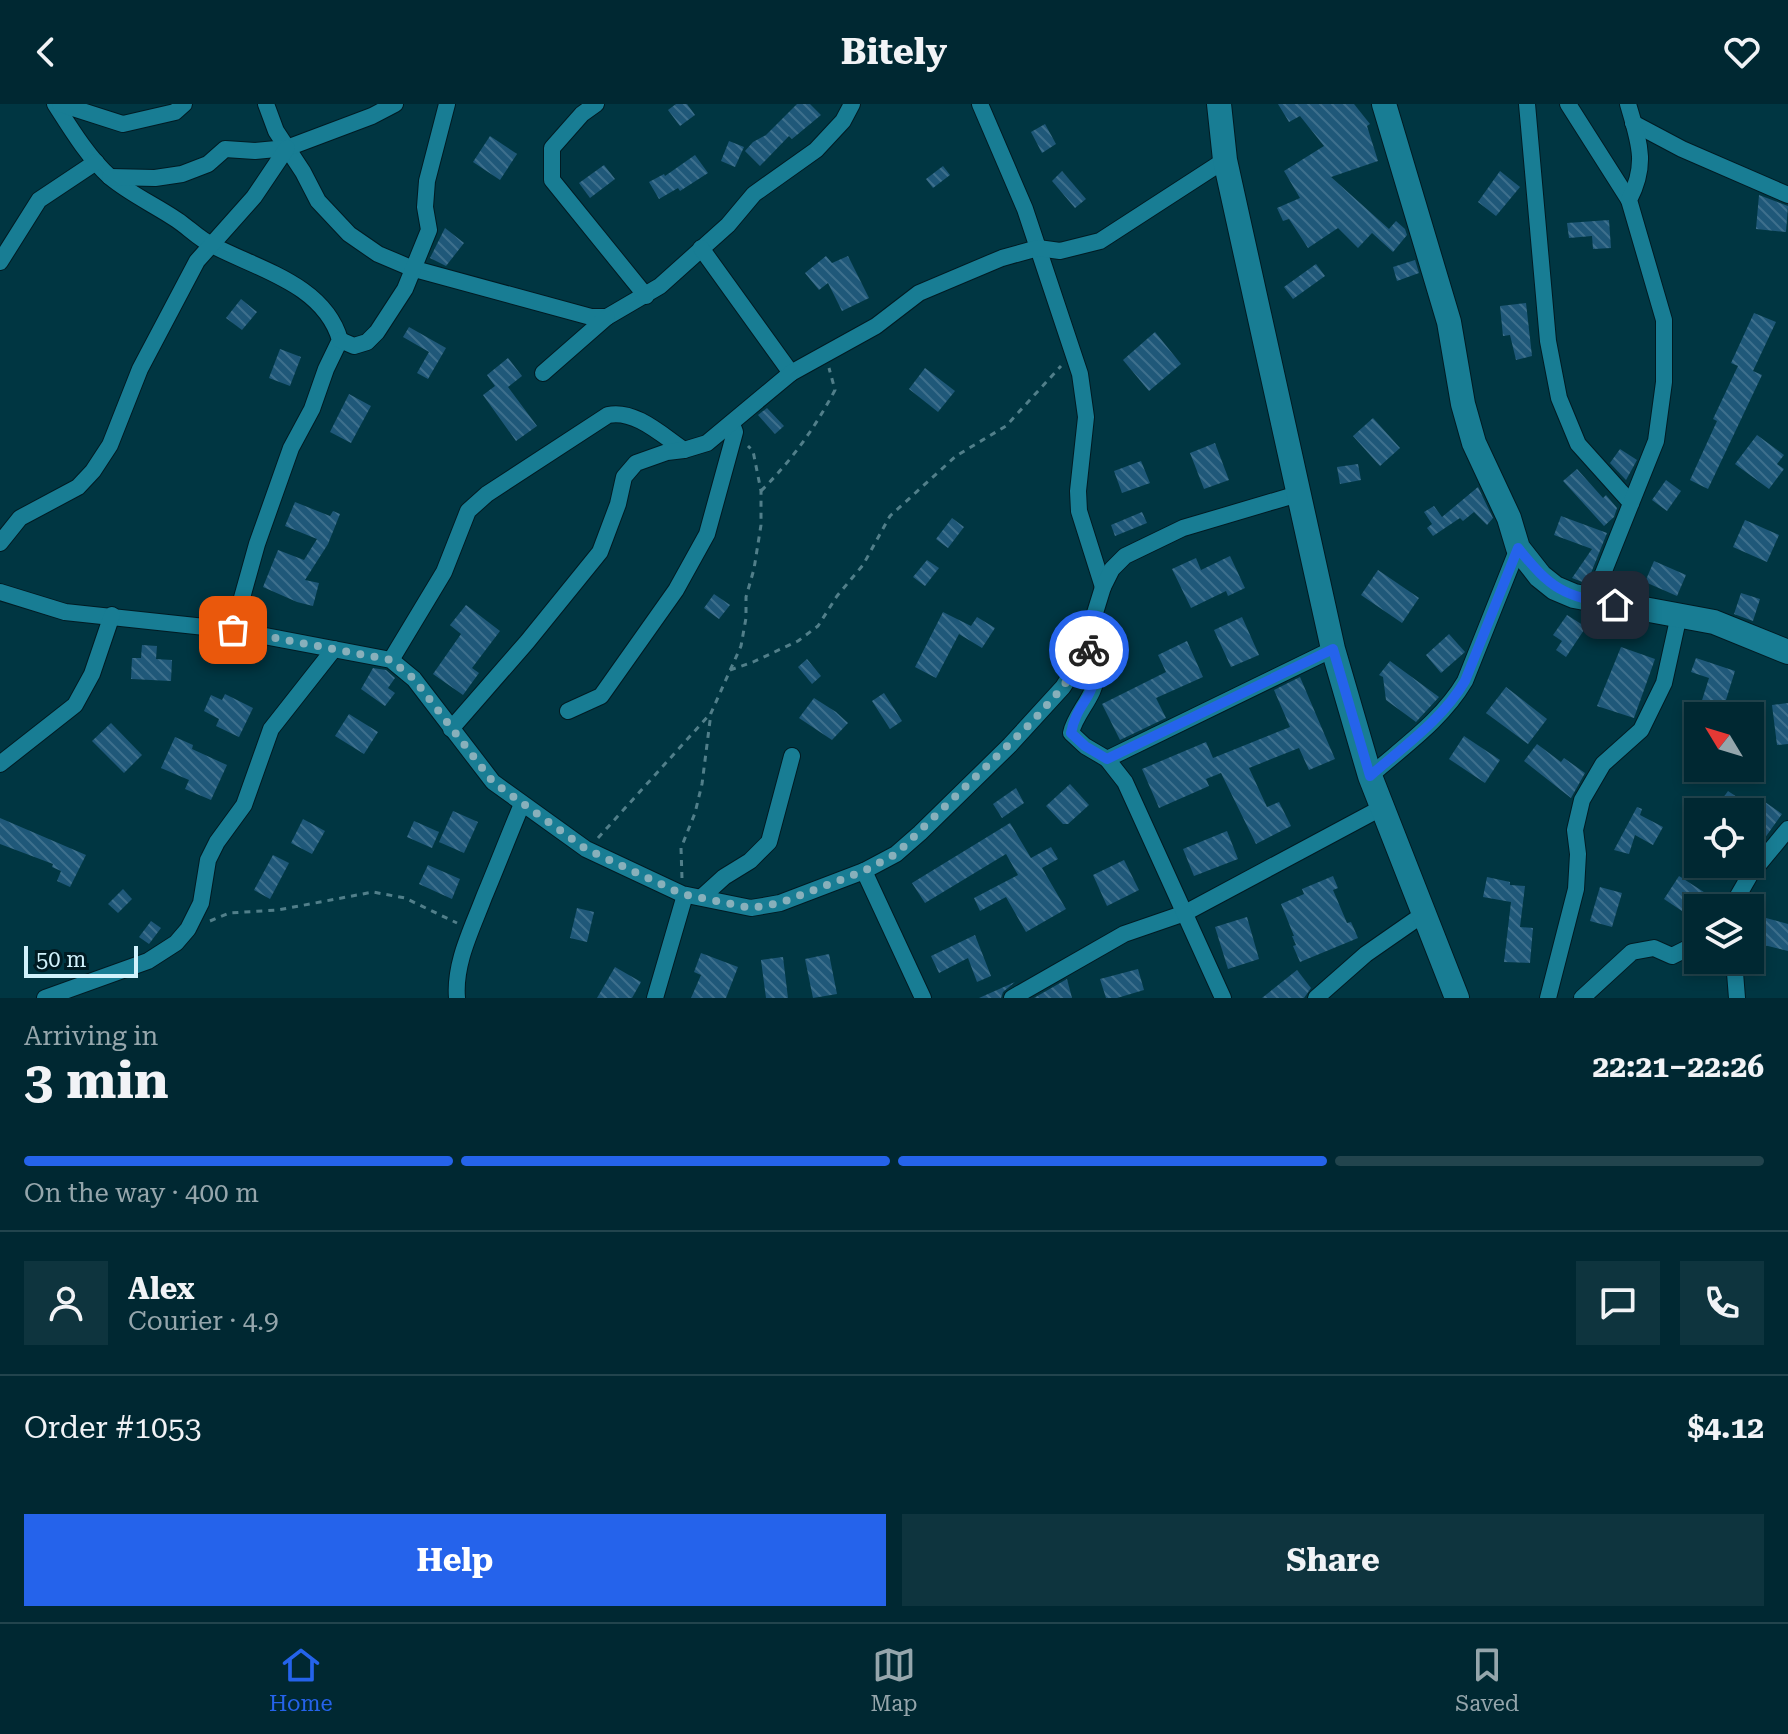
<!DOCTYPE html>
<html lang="en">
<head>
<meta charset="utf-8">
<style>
  body { margin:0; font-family:"Roboto Serif",serif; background:#0e343e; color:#f1f3f6; height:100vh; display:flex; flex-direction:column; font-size:30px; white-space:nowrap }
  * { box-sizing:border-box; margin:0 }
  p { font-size:26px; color:#95a6ac }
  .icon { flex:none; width:44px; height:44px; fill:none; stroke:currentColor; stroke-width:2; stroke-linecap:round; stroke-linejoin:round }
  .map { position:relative; height:894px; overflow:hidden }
  .panel { display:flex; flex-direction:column; background:#002832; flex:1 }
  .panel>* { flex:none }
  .needle { width:52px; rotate:308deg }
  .tools { position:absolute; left:1684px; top:598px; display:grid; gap:16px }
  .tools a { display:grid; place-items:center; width:80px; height:80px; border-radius:0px; background:#002832; box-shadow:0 4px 12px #0003,0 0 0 2px #22444d; font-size:40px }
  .scale { position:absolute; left:24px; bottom:20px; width:114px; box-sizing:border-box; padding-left:8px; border:4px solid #d1f2fc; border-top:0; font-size:22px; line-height:28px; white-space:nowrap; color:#d1f2fc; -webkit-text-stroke:6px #001b23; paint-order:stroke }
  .pin { position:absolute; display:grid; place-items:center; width:68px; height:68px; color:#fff; margin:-34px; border-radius:16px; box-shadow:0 4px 12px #0006 }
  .courier { position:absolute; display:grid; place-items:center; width:80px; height:80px; margin:-40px; border:6px solid #2563eb; border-radius:50%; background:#fff; color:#222; box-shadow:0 2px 10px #0007 }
  .overview em { font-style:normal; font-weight:700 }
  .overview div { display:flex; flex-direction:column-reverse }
  .overview { display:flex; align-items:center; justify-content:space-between; height:136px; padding:0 24px }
  h1 { font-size:52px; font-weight:700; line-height:60px }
  .bar { display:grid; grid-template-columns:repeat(4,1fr); gap:12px 8px; align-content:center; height:96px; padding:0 24px }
  .bar i { height:10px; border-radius:6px; background:#22444d }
  .bar .current { background:#2563eb }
  .bar p { grid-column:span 4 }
  .line { display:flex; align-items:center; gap:20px; padding:0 24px; border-top:2px solid #22444d }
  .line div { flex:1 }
  .round { display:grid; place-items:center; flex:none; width:84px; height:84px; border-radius:0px; background:#0e343e }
  .cta { display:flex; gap:16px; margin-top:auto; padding:16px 24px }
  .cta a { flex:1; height:92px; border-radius:0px; background:#2563eb; color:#fff; font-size:32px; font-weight:700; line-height:92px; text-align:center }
  .cta a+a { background:#0e343e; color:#f1f3f6 }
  header { display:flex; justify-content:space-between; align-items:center; height:104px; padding:0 24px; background:#002832; font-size:36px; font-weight:700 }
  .tabs { display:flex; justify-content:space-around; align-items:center; height:112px; border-top:2px solid #22444d; background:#002832; font-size:22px; color:#95a6ac }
  .tabs a { display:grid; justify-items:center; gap:4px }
  .tabs .current { color:#2563eb }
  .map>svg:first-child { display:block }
  .building { fill:url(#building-back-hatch) }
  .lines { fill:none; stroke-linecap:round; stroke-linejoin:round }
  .street-casing { stroke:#001b23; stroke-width:18 }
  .secondary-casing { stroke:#001b23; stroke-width:26 }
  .path { stroke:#517f8a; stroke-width:3; stroke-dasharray:6 6; stroke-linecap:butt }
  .street { stroke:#187d94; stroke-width:16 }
  .secondary { stroke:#187d94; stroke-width:24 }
  .done { stroke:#88b0bb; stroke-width:8; stroke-dasharray:0 14.4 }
  .route { stroke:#2563eb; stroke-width:10 }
</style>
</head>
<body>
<header><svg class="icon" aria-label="back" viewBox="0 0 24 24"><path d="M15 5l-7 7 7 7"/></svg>Bitely<svg class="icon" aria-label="heart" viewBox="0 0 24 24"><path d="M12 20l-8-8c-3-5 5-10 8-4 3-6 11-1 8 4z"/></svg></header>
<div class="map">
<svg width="1788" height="894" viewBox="0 0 1788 894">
  <defs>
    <pattern id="building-back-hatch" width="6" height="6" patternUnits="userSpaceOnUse" patternTransform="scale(2)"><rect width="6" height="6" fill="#1f5879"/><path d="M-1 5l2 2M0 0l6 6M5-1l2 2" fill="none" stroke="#3e708d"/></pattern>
  </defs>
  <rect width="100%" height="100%" fill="#003642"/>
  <!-- building -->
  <g class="building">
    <path d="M676,0h11l8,11 -15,11 -12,-16z"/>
    <path d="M797,0h13l11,11 -29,24 -3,-3 -29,30 -15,-15 8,-9 13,-7z"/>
    <path d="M1278,0h76l16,20 -3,2 11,35 -47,16 58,52 7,-8 9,8 2,6 -14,17 -21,-19 -14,15 -20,-20 -30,20 -19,-29 -6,2 -6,-13 23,-10 -16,-27 40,-25 -24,-30 -11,6z"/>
    <path d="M1045,20l11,20 -14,9 -11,-21z"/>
    <path d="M490,32l27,18 -17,26 -27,-18z"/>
    <path d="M729,37l15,6 -9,20 -14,-6z"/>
    <path d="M695,51l13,18 -28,18 -2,-3 -19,11 -10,-17 15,-8 1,2z"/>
    <path d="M604,61l11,14 -25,19 -11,-15z"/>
    <path d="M943,62l7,9 -17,13 -7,-9z"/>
    <path d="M1062,67l24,28 -11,9 -23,-27z"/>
    <path d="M1500,67l20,16 -24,29 -18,-14z"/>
    <path d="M1759,91l29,11 -2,26 -30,-3z"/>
    <path d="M1609,116l2,28 -18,1 -1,-13 -23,2 -2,-15z"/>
    <path d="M445,124l19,15 -18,23 -16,-8z"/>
    <path d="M826,152l6,7 16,-7 21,42 -27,13 -14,-28 -9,7 -14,-17z"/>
    <path d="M1415,156l4,13 -22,8 -4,-14z"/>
    <path d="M1316,160l9,12 -32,23 -9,-12z"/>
    <path d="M241,195l16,13 -15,18 -16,-12z"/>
    <path d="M1526,199l6,53 -16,4 -6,-25 -7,1 -3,-30z"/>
    <path d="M1754,209l22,9 -23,49 9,4 -54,114 -18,-9 27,-59 -4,-2 25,-53 -7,-3z"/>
    <path d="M409,223l37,21 -18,31 -11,-6 12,-21 -26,-15z"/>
    <path d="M1155,228l26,32 -32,27 -26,-31z"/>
    <path d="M280,245l21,8 -11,29 -21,-8z"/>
    <path d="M508,254l14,18 -14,11 29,39 -21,15 -33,-46 12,-9 -8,-11z"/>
    <path d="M925,264l30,23 -17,21 -29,-23z"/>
    <path d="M349,290l22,12 -20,37 -21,-11z"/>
    <path d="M767,304l17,18 -9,8 -17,-19z"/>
    <path d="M1373,314l27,30 -20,18 -27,-30z"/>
    <path d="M1757,331l27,20 -7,9 7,5 -15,20 -34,-25z"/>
    <path d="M1215,339l14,37 -25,9 -14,-36z"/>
    <path d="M1620,345l17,11 -11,20 -16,-17z"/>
    <path d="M1141,357l9,22 -28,10 -8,-22z"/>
    <path d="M1358,360l3,16 -21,4 -3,-17z"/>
    <path d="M1577,365l26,29 3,-3 11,13 -3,9 -10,9 -41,-45z"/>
    <path d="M1666,376l15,11 -14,20 -15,-11z"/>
    <path d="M1478,383l15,31 -6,7 -13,-13 -11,9 -3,-3 -27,18 -6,-8 5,-4 -8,-12 10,-6 8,11z"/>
    <path d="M295,398l35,14 3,-5 7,3 -12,30 -23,36 14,3 -6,23 -16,-4 -34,-15 15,-37 26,10 13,-21 -32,-13z"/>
    <path d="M1142,408l5,11 -32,13 -4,-11z"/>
    <path d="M1561,412l46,17 -16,40 -6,10 -13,-5 20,-29 -38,-14z"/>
    <path d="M952,414l12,9 -16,21 -12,-9z"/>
    <path d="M1745,416l34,15 -12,27 -34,-15z"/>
    <path d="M1230,452l15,32 -17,8 -2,-5 -35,17 -19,-39 24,-11 5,12z"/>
    <path d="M927,456l12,8 -14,18 -12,-9z"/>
    <path d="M1654,457l32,14 -9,21 -32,-14z"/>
    <path d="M1378,466l41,28 -17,25 -41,-28z"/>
    <path d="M1741,489l19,6 -7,22 -19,-7z"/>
    <path d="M714,490l16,11 -11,14 -15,-11z"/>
    <path d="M466,501l34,26 -28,37 7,5 -16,22 -30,-21 28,-40 -11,-9z"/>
    <path d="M943,508l28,14 6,-9 18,11 -13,20 -23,-14 -23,44 -21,-11z"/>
    <path d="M1567,511l19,12 -20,30 -10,-7 6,-9 -9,-6z"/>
    <path d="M1242,513l17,38 -28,12 -17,-37z"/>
    <path d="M1449,530l16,18 -24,21 -15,-18z"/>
    <path d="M1187,537l16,36 -47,21 10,20 -46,22 -18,-36 64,-32 -8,-17z"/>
    <path d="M142,541l15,1 -1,13 16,1 -1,21 -40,-2 1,-21h9z"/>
    <path d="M1621,543l34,12 -21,59 -37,-12z"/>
    <path d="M1696,554l39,13 -14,45 -23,-3 11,-35 -18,-6z"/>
    <path d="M807,555l14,17 -9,8 -14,-17z"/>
    <path d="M1390,557l49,36 -23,25 -30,-22 -3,-23 -4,-2z"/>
    <path d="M373,564l13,2 9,8 -7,10 7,5 -10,13 -24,-17z"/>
    <path d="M1300,573l35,82 -26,11 -10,-22 -50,20 18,39 12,-5 12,24 -35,18 -35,-71 -15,6 3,7 -50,22 -17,-39 64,-27 7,16 77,-31 -16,-37z"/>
    <path d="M1506,583l41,32 -19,25 -42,-31z"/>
    <path d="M884,589l18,28 -12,8 -18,-28z"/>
    <path d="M225,590l28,14 -14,29 -23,-11 3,-7 -15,-8 7,-16 11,5z"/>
    <path d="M814,594l22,14 12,11 -16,17 -33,-22z"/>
    <path d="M1788,599v41l-11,1 -5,-40z"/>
    <path d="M349,610l29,18 -14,22 -29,-18z"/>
    <path d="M111,619l31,32 -18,18 -32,-32z"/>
    <path d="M1464,632l36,24 -15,23 -36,-24z"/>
    <path d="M175,633l18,8 -1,4 35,16 -16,35 -26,-11 4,-9 -28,-12z"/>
    <path d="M1537,640l24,18 3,-4 21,15 -14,25 -47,-37z"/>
    <path d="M1070,680l19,21 -21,19h-5l-17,-18z"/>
    <path d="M1016,684l8,15 -22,15 -9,-14z"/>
    <path d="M1728,687l31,21 6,-10 17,12 -20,28 -12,-8v-22h-37z"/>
    <path d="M1637,703l5,2 -2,6 23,12 -10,18 -18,-10 -6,19 -15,-4z"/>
    <path d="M453,707l25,11 -14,31 -25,-11z"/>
    <path d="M0,714l86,37 -16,32 -13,-6 4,-10 -9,-4 1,-3 -53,-20z"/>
    <path d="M303,715l22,12 -13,23 -21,-11z"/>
    <path d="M414,717l25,11 -7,16 -25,-11z"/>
    <path d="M1010,719l21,35 20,-11 7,12 -16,9 24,41 -40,23 -20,-35 -26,14 -6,-13 44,-23 -12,-21 -81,49 -13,-20z"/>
    <path d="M1227,727l11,28 -44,17 -11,-27z"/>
    <path d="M273,751l16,8 -19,36 -16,-9z"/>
    <path d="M1124,756l15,30 -32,16 -14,-31z"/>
    <path d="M428,761l32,14 -8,20 -33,-15z"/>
    <path d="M1333,772l5,12 -5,2 14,33 4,-1 7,16 -58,24 -7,-16 3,-1 -4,-9h2l-13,-32 23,-10 -2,-5z"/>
    <path d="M1679,772l28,18 -16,23 -27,-18z"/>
    <path d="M1487,773l23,5v3l15,1 -5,41 13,1 -3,35 -26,-1 7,-60 -28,-5z"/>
    <path d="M1600,783l22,6 -10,34 -22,-6z"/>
    <path d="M123,785l9,10 -14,14 -10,-9z"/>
    <path d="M577,804l17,4 -7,30 -17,-4z"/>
    <path d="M1247,813l12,42 -31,10 -13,-42z"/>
    <path d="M1766,814l22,6v27l-28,-7z"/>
    <path d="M151,817l10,7 -12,16 -10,-7z"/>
    <path d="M975,831l16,41 -14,6 -9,-24 -29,15 -8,-17z"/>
    <path d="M701,849l37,14 -12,31h-35l10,-23 -7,-3z"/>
    <path d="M829,850l8,40 -24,4 -8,-39z"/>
    <path d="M783,853l5,41h-22l-5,-38z"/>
    <path d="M615,863l26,15 -9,16h-35z"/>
    <path d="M1138,865l6,21 -27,8h-11l-6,-19z"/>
    <path d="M1297,866l14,18 -7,10h-42z"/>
    <path d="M1067,875l5,19h-38z"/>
    <path d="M1015,878l-12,10 -2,6h-22z"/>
  </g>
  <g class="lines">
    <defs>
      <g id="street">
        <path d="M55,0c16,25 33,53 55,73 20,17 45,28 67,43 12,8 22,19 35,25 45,24 112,39 128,95l-14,29 -14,40 -21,39 -34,96 -24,86"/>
        <path d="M60,0l63,20 52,-12 9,-8"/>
        <path d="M266,0l10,27 27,41 15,29 31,33 29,20 33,14 180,49h16l53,-31 68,-61 26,-31 62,-44 27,-29 9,-17"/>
        <path d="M596,0l-14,10 -30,34v32l94,116"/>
        <path d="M980,0l45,105 55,165 6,43 -8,74 1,20 24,76"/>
        <path d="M1527,0l21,237 11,57 19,46 53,59"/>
        <path d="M1568,0l61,96"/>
        <path d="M1633,19l49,26 106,46"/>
        <path d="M110,73l45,1 27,-4 26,-10 17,-15 30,2 32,-3 85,-32 23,-12"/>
        <path d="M701,144l90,125"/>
        <path d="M0,158l39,-62 57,-38"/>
        <path d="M340,236l14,6 13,-4 10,-10 28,-43 24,-59 -4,-23 2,-26 20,-77"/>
        <path d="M543,269l64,-56"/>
        <path d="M0,439l20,-25 58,-31 15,-16 17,-26 30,-76 57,-108 57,-64 33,-49"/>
        <path d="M0,488l65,20 168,18 158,30 23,19 79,103 93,67 96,45 69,14 29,-5 84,-32 32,-17 24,-21 90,-88 53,-58 15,-24 8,-21 17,-55 9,-18 13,-13 58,-28 115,-34"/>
        <path d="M1592,497l64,-160 8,-59v-62l-35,-120c19,-36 10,-58 -1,-96"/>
        <path d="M1086,538c3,10 9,22 10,32 1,21 -21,39 -25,59l14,13 22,13"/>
        <path d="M391,556l53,-88 24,-61 19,-17 121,-79c27,-6 55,21 76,35"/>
        <path d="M568,607l33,-15 75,-106 31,-56 28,-102 -3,-8"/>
        <path d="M451,625l76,-87 73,-90 18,-48 6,-27 12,-14 31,-11 17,-2 23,-7 84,-70 85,-47 43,-33 83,-35 36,-10 22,3 40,-10 125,-81"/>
        <path d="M0,660l75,-59 17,-31 20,-59"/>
        <path d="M1370,672c34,-30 72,-56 95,-95l53,-133"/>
        <path d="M864,767l59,127"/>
        <path d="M702,793l22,-20 26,-16 19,-19 23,-86"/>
        <path d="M1731,804l19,-33 38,-46"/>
        <path d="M1734,856l3,38"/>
        <path d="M45,894l103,-37 28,-18 12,-14 13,-26 7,-43 9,-18 27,-37 27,-76 63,-80"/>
        <path d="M457,894c-3,-35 15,-69 27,-101 13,-31 25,-62 38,-93"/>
        <path d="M655,894l30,-103"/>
        <path d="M1012,894l112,-64 61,-21 198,-106"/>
        <path d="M1223,894l-98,-216 -18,-23 226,-110"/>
        <path d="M1316,894l50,-44 59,-41"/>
        <path d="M1548,894l28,-109 2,-35 -3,-24 7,-30 21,-36 38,-34 23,-47 15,-68"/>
        <path d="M1582,894l50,-46 22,-4 18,8 26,-13"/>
      </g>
      <g id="secondary">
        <path d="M1219,0l6,56 108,489 37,127 87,222"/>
        <path d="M1384,0l65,218 14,82 11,39 35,75 9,30 22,28 15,12 19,8 140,26 74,30"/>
      </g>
    </defs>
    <!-- street casing -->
    <use href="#street" class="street-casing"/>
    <!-- secondary casing -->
    <use href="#secondary" class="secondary-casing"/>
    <!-- path -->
    <g class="path">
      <path d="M761,387c31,-31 54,-63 74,-101l-6,-22"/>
      <path d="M730,566l23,-8 45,-21 20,-15 19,-30 26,-31 27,-49 66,-60 50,-30 55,-60"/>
      <path d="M598,734l113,-125"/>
      <path d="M682,774l-1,-30 14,-35 7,-29 9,-71 30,-67 5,-28v-21l8,-28 7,-44v-34l-8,-40 -5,-5"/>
      <path d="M210,817l19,-8 49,-3 95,-18 32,6 52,25"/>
    </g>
    <!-- street -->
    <use href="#street" class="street"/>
    <!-- secondary -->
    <use href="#secondary" class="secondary"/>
  </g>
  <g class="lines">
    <!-- done -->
    <path class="done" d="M233,526l158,30 23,19 79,103 93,67 96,45 69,14 29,-5 84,-32 32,-17 136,-132 31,-35 15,-24 8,-21 3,8"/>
    <!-- route -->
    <path class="route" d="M1089,546c15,49 -10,43 -18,83l14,13 22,13 226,-110 37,127c34,-30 72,-56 95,-95l53,-133c33,41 45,48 97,57"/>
  </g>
</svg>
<div class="tools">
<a><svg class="needle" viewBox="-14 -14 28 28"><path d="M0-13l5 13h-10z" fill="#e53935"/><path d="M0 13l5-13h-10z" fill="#95a6ac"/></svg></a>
<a><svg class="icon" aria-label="locate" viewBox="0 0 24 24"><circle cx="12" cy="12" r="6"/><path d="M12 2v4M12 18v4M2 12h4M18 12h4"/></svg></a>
<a><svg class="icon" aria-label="layers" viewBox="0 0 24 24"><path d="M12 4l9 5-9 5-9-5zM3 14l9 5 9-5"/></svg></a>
</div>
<div class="scale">50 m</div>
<div class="pin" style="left:233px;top:526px;background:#ea580c"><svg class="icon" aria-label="bag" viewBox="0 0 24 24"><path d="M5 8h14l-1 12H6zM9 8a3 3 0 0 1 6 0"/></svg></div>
<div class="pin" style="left:1615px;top:501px;background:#1f2937"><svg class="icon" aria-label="home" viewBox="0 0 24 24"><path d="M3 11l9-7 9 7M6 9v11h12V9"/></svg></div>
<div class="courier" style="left:1089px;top:546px"><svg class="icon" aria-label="bike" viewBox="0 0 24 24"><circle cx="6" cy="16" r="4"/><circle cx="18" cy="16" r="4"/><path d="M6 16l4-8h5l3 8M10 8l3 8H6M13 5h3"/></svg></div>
</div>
<section class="panel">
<div class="overview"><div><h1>3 min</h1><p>Arriving in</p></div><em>22:21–22:26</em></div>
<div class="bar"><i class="current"></i><i class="current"></i><i class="current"></i><i></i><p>On the way · 400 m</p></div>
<div class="line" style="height:144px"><a class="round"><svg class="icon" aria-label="person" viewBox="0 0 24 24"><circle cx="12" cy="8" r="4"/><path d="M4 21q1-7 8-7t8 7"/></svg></a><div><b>Alex</b><p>Courier · 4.9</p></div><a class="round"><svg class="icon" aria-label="chat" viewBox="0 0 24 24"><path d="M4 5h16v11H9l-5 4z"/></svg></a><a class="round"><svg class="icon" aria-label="phone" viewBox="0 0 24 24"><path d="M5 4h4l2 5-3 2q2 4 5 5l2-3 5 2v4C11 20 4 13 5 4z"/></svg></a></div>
<div class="line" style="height:104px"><div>Order #1053</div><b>$4.12</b></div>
<div class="cta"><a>Help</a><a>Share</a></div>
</section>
<nav class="tabs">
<a class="current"><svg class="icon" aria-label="home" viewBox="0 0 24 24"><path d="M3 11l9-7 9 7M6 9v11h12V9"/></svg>Home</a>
<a><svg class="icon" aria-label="map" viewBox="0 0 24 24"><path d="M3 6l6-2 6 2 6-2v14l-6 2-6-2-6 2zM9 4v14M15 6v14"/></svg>Map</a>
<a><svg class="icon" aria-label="saved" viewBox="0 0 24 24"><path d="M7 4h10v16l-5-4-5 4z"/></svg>Saved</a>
</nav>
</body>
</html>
